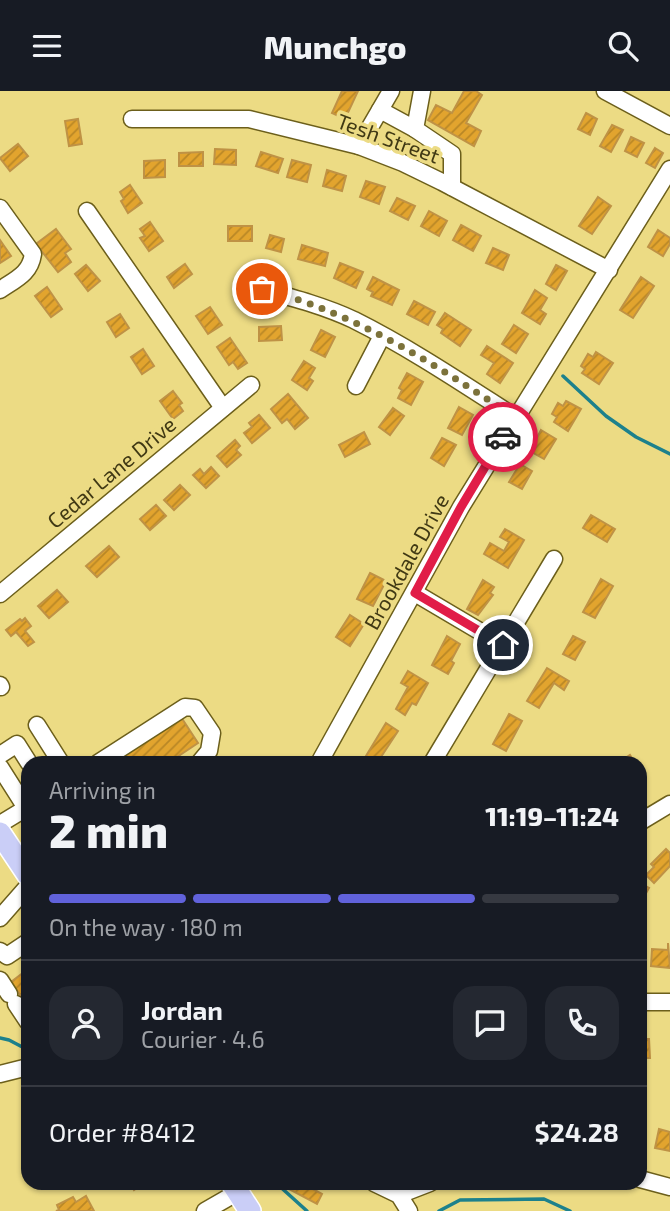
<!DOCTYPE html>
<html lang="en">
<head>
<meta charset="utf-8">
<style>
  body { margin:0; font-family:"Exo 2",sans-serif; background:#242831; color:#f1f3f6; height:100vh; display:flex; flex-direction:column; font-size:26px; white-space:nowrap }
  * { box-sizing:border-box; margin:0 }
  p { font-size:23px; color:#9ea1a6 }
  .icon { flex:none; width:38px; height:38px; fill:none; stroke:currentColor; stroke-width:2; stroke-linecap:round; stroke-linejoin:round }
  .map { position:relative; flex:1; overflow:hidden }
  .side { position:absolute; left:21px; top:665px; width:626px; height:434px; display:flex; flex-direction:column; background:#171b24; border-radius:21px; box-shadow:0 2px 5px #0004 }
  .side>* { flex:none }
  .pin { position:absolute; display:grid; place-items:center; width:60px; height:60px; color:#fff; margin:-30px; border:4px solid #fff; border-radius:50%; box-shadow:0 2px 7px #0007 }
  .courier { position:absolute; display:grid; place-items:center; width:70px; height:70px; margin:-35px; border:5px solid #e11d48; border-radius:50%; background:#fff; color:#222; box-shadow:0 2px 9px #0007 }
  .overview em { font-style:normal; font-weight:800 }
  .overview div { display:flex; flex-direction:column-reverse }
  .overview { display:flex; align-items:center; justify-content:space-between; height:119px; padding:0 28px }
  h1 { font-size:46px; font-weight:800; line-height:52px }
  .bar { display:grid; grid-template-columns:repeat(4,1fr); gap:10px 7px; align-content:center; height:84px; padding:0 28px }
  .bar i { height:9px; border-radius:5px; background:#363941 }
  .bar .current { background:#6162db }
  .bar p { grid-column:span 4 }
  .line { display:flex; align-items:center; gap:18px; padding:0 28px; border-top:2px solid #363941 }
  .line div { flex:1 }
  .round { display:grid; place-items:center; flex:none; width:74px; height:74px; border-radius:21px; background:#242831 }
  header { display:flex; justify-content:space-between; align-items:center; height:91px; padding:0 28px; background:#171b24; font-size:32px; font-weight:800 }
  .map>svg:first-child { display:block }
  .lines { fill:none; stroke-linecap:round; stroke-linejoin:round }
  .stream { stroke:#1d818c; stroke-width:3.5 }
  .building { fill:url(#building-hatch); stroke:#bf9245; stroke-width:2 }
  .minor-casing { stroke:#6c5f1b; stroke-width:19 }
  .major-casing { stroke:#fff; stroke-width:24 }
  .minor { stroke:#fff; stroke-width:16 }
  .major { stroke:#cacef7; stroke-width:21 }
  .done { stroke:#7c723b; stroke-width:7; stroke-dasharray:0 12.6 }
  .route { stroke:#e11d48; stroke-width:9 }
  .labels { text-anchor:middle; stroke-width:7; stroke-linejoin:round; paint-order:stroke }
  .street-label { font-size:21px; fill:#403914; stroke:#ecdb84 }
</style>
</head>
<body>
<header><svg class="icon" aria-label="menu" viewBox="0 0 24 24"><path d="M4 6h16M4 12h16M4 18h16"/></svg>Munchgo<svg class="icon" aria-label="search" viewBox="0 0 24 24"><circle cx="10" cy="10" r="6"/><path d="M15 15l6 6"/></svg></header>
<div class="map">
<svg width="670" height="1120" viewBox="0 0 670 1120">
  <defs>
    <pattern id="building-hatch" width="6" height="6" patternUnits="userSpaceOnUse" patternTransform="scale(1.75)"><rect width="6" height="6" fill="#e2a42e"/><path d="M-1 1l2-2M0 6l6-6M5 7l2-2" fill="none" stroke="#b98726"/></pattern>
  </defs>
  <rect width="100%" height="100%" fill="#ecdb84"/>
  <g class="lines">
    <!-- stream -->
    <g class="stream">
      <path d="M563,285l43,40 30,21 34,17"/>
      <path d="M0,947l9,2 19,10"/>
      <path d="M276,1092l31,28"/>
      <path d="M439,1120l21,-11 84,-1 26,12"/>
    </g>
  </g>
  <!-- building -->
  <g class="building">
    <path d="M342,0h16l-13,28 -13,-6z"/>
    <path d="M464,0h12l6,4 -16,28 15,8 -7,15 -46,-26 8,-15 16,8z"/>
    <path d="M586,22l11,6 -7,16 -12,-6z"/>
    <path d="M78,28l4,25 -13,2 -4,-25z"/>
    <path d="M612,34l11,5 -12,22 -11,-6z"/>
    <path d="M631,46l13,6 -7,14 -12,-6z"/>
    <path d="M18,53l10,12 -18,15 -10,-13z"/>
    <path d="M655,57l8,5 -8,15 -9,-5z"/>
    <path d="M215,58l21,1v15l-22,-1z"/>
    <path d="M203,61v14h-24v-13z"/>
    <path d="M261,61l22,7 -5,14 -22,-7z"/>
    <path d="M165,69v17l-21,1v-17z"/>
    <path d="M292,69l19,5 -4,17 -20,-5z"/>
    <path d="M327,79l19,6 -4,15 -19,-5z"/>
    <path d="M366,90l19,6 -6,17 -19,-7z"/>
    <path d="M130,94l12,18 -14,10 -7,-12 3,-2 -4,-7z"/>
    <path d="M598,106l13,9 -19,28 -13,-8z"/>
    <path d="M397,107l18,8 -7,14 -18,-9z"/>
    <path d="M429,120l18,10 -8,15 -18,-10z"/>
    <path d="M150,131l13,19 -14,10 -9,-13 5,-2 -5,-7z"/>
    <path d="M461,134l20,11 -8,15 -20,-11z"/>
    <rect x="228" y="135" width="24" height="15"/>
    <path d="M56,138l15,20 -6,4 6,9 -13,10 -22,-28z"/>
    <path d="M658,139l12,8v6l-7,12 -15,-9z"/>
    <path d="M270,144l14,4 -3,13 -15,-4z"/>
    <path d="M0,149l11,16 -11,7z"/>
    <path d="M302,154l26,8 -3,13 -27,-7z"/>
    <path d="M493,157l16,7 -6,15 -17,-7z"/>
    <path d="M340,172l23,9 -7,16 -22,-10z"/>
    <path d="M185,173l7,10 -18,14 -7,-11z"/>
    <path d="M86,174l14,16 -12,10 -13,-17z"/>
    <path d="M556,174l11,6 -11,19 -10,-6z"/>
    <path d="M373,186l26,13 -7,15 -21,-9 2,-4 -6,-3z"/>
    <path d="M641,186l13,9 -21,32 -13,-8z"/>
    <path d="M47,196l15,22 -11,8 -16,-21z"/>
    <path d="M535,199l12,8 -7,12 6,4 -6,10 -18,-11z"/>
    <path d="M414,210l21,11 -7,13 -21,-11z"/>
    <path d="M210,216l12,18 -14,9 -12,-18z"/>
    <path d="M445,222l26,17 -11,16 -19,-13 2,-4 -6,-4z"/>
    <path d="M120,223l9,14 -13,9 -9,-15z"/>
    <path d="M514,234l14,9 -12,19 -14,-9z"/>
    <path d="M281,235l1,14 -23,1v-14z"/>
    <path d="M321,239l14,7 -10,20 -14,-7z"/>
    <path d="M230,247l17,25 -9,6 -5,-7 -4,3 -12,-18z"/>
    <path d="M487,255l26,17 -13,20 -13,-9 7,-11 -13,-8z"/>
    <path d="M143,258l11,17 -12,8 -11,-17z"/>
    <path d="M596,261l17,11 -14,21 -17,-11 3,-4 -4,-3 7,-12 5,3z"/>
    <path d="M304,270l11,7 -6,10 4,3 -6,9 -15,-10z"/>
    <path d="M407,282l16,9 -12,23 -13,-7 4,-8 -3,-2z"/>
    <path d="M173,300l9,12 -3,2 4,6 -10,8 -13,-18z"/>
    <path d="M288,303l20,24 -13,11 -8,-10 -5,4 -11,-14z"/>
    <path d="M566,310l15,8 -13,22 -14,-9 3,-5 -5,-3 6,-11 5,3z"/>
    <path d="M459,316l14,8 -11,20 -14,-7z"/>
    <path d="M393,317l11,8 -14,19 -11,-8z"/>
    <path d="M259,324l11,13 -18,15 -8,-10 8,-6 -3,-4z"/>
    <path d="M541,339l15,9 -12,20 -14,-8z"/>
    <path d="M364,341l6,12 -25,13 -6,-12z"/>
    <path d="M442,347l14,7 -12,21 -13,-8z"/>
    <path d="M235,349l5,6 -4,4 5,5 -14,12 -10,-11z"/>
    <path d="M520,373l12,7 -10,18 -13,-7z"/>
    <path d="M211,376l8,9 -13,12 -13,-13 7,-6 4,5z"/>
    <path d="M180,394l10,10 -16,15 -10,-10z"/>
    <path d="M156,414l10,11 -16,14 -10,-11z"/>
    <path d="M591,424l24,14 -8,13 -24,-14z"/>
    <path d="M505,438l19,11 -16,28 -24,-14 6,-11 14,8 5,-9 -9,-5z"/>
    <path d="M109,455l10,11 -22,20 -11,-11z"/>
    <path d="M370,482l16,8 -13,25 -16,-7z"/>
    <path d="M601,488l12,7 -18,32 -12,-6z"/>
    <path d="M483,489l11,7 -4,6 3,2 -15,20 -11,-6z"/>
    <path d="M57,499l11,12 -19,16 -11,-12z"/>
    <path d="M350,524l14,9 -14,22 -14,-9z"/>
    <path d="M25,527l6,8 -6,5 9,11 -6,4 -12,-14 -5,4 -5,-6 14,-11 2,2z"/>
    <path d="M447,545l13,8 -9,17 3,2 -6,11 -16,-9z"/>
    <path d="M573,545l12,6 -10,18 -12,-6z"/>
    <path d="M547,577l22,13 -5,9 -10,-7 -15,25 -12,-7z"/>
    <path d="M408,580l20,12 -12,22 -4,-2 -7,12 -9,-6 12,-22 -7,-4z"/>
    <path d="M509,623l13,7 -16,30 -13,-7z"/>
    <path d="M181,626l17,26 -30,20h-56z"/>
    <path d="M386,632l12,8 -21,32 -11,-7z"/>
    <path d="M630,664l5,8h-17z"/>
    <path d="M666,758l4,4v13l-16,17 -8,-8 8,-8 -3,-3z"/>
    <path d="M640,792l9,5 -8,14 3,2 -4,6z"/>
    <path d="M668,852l2,25 -19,-2 1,-17 16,1z"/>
    <path d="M28,878v37l-17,-24z"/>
    <path d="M640,948h9l1,19h-10z"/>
    <path d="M659,1038l11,3v19l-15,-3z"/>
    <path d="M130,1092h23l-7,4 -2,-4 -10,7z"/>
    <path d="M292,1092h10l20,11 -5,10 -28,-15z"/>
    <path d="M86,1105l8,15h-38l3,-1 -2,-5 16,-8 3,5z"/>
  </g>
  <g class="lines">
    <defs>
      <g id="minor">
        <path d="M422,0l-7,38 37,25v33"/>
        <path d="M605,0l65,35"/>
        <path d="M380,19l35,19"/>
        <path d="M132,28h117l110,27 44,17 39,19 167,88"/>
        <path d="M359,55l32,-55"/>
        <path d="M0,117l33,46c-3,20 -17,25 -33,36"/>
        <path d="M87,120l136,197"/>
        <path d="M246,194c36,10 74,19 108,35 56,28 108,63 161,97"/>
        <path d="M356,295l26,-50"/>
        <path d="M415,502l88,52"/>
        <path d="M0,503l251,-209"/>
        <path d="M0,594l1,2"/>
        <path d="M37,634l24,38"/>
        <path d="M0,664l17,-11 12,19"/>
        <path d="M98,672l87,-56 10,1 17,25 -3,18 -10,12"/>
        <path d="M319,672l142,-256 209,-338"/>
        <path d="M432,672l122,-204"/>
        <path d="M0,676l26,41"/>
        <path d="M640,731l30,-18"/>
        <path d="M0,733l28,-17"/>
        <path d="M0,827l28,-32"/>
        <path d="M0,860l7,5 21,-14"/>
        <path d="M0,889l9,14"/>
        <path d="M640,911h30"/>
        <path d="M16,913l12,18"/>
        <path d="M0,983l28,-7"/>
        <path d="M640,1088l30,8"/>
        <path d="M374,1092l25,12 10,16"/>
        <path d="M399,1104l31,-12"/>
        <path d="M205,1120l33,-19"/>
      </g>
      <g id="major">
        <path d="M0,742l28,42"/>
        <path d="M232,1092l18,28"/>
      </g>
    </defs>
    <!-- minor casing -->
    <use href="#minor" class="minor-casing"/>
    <!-- major casing -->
    <use href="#major" class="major-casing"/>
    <!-- minor -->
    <use href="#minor" class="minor"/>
    <!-- major -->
    <use href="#major" class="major"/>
  </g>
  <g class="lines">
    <!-- done -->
    <path class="done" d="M262,198c97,25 171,75 253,128l-12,20"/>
    <!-- route -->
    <path class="route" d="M503,554l-88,-52 46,-86 42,-70"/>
  </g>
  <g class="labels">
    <!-- street labels -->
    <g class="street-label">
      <text transform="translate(388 48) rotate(20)" y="7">Tesh Street</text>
      <text transform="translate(112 382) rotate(-40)" y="7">Cedar Lane Drive</text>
      <text transform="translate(407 471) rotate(-61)" y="7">Brookdale Drive</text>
    </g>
  </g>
</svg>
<div class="pin" style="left:262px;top:198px;background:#ea580c"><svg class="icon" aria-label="bag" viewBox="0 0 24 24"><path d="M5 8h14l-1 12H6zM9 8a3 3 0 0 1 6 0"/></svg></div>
<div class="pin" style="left:503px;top:554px;background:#1f2937"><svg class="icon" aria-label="home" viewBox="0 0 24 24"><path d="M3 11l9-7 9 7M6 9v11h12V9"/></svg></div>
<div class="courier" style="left:503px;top:346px"><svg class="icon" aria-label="car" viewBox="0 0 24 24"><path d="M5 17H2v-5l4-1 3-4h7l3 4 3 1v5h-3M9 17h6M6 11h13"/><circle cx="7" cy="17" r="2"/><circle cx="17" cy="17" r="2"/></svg></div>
<section class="side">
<div class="overview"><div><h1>2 min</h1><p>Arriving in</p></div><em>11:19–11:24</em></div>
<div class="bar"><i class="current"></i><i class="current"></i><i class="current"></i><i></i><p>On the way · 180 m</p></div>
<div class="line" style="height:126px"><a class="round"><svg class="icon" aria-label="person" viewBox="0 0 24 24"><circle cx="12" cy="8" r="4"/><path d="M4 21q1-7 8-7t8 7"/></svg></a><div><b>Jordan</b><p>Courier · 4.6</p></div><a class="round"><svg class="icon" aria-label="chat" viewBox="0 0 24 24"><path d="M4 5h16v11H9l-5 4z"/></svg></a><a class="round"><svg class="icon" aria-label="phone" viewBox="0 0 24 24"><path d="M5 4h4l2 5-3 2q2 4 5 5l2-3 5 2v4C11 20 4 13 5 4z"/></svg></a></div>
<div class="line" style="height:91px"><div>Order #8412</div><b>$24.28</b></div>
</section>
</div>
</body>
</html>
